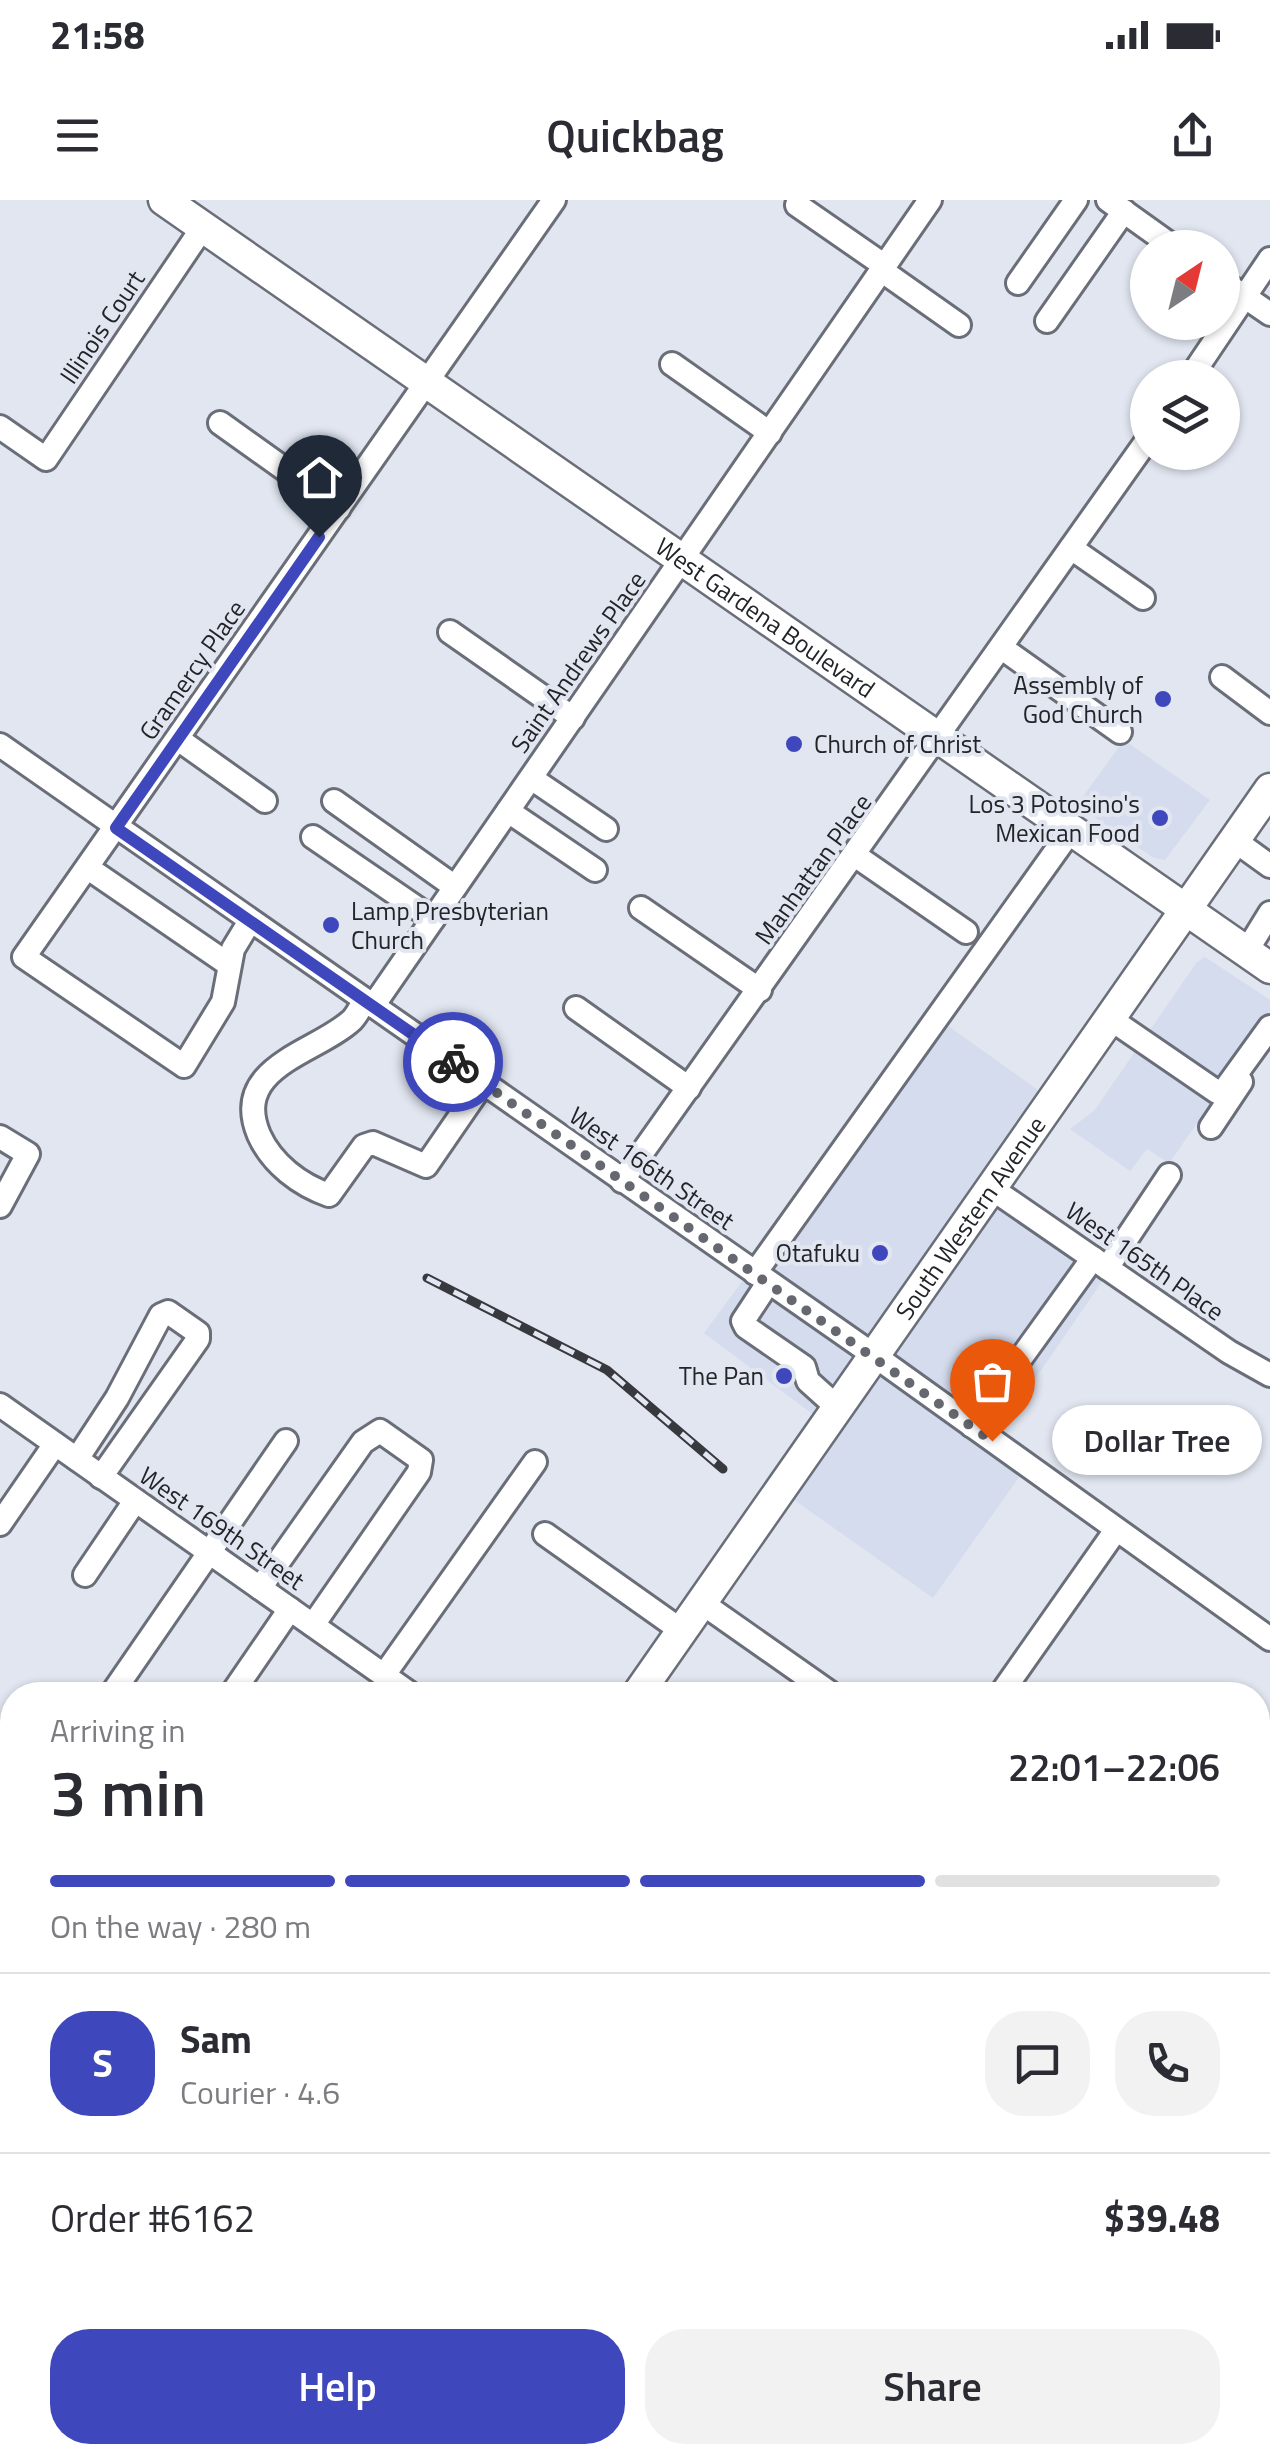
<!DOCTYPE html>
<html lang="en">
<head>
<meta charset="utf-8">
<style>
  body { margin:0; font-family:"Titillium Web",sans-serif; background:#f2f2f3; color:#2b2b33; height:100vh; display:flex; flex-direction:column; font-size:38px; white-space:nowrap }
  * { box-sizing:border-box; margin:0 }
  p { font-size:32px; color:#7c7c81 }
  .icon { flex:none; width:55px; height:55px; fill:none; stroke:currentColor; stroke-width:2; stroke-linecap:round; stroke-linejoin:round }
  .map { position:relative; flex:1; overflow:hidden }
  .panel { position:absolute; left:0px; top:1482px; width:1270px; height:782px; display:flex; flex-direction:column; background:#fff; border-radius:40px 40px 0 0; box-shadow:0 2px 8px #0004 }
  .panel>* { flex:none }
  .needle { width:65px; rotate:35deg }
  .tools { position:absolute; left:1130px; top:30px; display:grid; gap:20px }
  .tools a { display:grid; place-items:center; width:110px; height:110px; border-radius:50%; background:#fff; box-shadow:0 2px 8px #0004; font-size:50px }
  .pin { position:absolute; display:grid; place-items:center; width:85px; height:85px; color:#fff; margin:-102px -42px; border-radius:50% 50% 50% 0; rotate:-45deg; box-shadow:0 0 10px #0007 }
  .pin .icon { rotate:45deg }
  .courier { position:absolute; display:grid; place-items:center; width:100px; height:100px; margin:-50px; border:8px solid #3e48bc; border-radius:50%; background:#fff; color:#222; box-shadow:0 2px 12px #0007 }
  .bubble { position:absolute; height:70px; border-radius:35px; background:#fff; box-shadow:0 2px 8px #0004; font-size:32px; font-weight:600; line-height:70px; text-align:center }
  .head em { font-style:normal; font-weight:600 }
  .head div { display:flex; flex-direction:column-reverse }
  .head { display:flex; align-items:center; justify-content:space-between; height:170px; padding:0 50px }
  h1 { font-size:65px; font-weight:600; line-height:75px }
  .bar { display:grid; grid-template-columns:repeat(4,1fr); gap:15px 10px; align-content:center; height:120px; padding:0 50px }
  .bar i { height:12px; border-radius:8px; background:#e1e1e2 }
  .bar .on { background:#3e48bc }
  .bar p { grid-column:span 4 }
  .line { display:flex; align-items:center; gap:25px; padding:0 50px; border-top:2px solid #e1e1e2 }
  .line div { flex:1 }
  .round { display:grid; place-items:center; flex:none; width:105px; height:105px; border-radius:40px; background:#f2f2f3 }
  .cta { display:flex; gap:20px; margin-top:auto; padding:20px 50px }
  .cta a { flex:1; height:115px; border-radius:40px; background:#3e48bc; color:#fff; font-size:40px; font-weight:600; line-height:115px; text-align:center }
  .cta a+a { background:#f2f2f3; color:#2b2b33 }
  .status { display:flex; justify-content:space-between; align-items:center; height:70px; padding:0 50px; background:#fff; direction:ltr }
  .status svg { height:28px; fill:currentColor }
  header { display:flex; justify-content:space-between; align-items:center; height:130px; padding:0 50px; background:#fff; font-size:45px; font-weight:600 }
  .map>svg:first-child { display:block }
  .built { fill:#d4dcee }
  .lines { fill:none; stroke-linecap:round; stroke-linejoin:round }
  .minor-casing { stroke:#6a6e78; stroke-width:28 }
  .major-casing { stroke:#6a6e78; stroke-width:35 }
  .minor { stroke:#fff; stroke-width:22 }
  .major { stroke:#fff; stroke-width:30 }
  .rail-casing { stroke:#37393e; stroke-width:9 }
  .rail { stroke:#e1e6f1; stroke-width:5; stroke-dasharray:15; stroke-linecap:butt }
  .done { stroke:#65686e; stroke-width:10; stroke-dasharray:0 18 }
  .route { stroke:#3e48bc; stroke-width:12 }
  .poi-dot { fill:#3e48bc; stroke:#e1e6f1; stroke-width:4 }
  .labels { text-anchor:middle; stroke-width:8; stroke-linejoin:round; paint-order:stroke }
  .street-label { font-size:25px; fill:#222428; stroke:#e1e6f1 }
  .poi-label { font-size:25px; fill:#222428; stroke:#e1e6f1; text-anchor:end }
</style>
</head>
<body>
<div class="status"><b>21:58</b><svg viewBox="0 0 49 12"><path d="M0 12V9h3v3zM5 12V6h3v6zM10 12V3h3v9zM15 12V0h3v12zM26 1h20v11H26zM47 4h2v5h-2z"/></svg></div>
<header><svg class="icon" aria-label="menu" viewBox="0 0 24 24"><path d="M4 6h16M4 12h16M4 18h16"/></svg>Quickbag<svg class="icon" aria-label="share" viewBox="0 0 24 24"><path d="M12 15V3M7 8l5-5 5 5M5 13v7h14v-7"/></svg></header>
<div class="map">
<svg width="1270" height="2263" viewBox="0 0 1270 2263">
  <rect width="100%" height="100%" fill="#e1e6f1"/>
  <!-- built -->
  <g class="built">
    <path d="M1124,540l86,60 -45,60 -11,-2 -77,-53z"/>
    <path d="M1205,757l65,43v20l-101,143 -22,-14 -17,22 -60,-42 24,-18 103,-149z"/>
    <path d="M937,818l115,82 -61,88 119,82 -117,170 34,26 -94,132 -153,-108 46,-66 -122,-91z"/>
  </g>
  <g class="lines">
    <defs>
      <g id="minor">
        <path d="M1108,0l67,48"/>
        <path d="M797,5l88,61"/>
        <path d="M881,70l78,55"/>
        <path d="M1222,81l48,33"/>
        <path d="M1018,83l58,-83"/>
        <path d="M1047,121l77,-110"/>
        <path d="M672,164l98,69"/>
        <path d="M1190,178l80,-119"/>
        <path d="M220,223l119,85"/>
        <path d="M0,227l46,32 157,-232"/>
        <path d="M1071,348l72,50"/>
        <path d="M450,432l123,86"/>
        <path d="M1002,448l118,84"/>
        <path d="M1222,477l48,36"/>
        <path d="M178,539l87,62"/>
        <path d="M0,545l875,611 395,283"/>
        <path d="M531,578l75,51"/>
        <path d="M334,601l121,86"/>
        <path d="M508,611l87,59"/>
        <path d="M313,637l120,82"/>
        <path d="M1234,640l36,26"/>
        <path d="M856,656l110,76"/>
        <path d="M88,668l140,96"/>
        <path d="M641,708l119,82"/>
        <path d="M250,721l-17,28 -10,53 -39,64 -160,-109 530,-757"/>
        <path d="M1246,752l24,-39"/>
        <path d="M365,800c-4,6 -8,15 -13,20 -35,33 -122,46 -93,115 13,29 41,50 70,60l35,-49 9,-3 53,23 57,-83"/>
        <path d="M373,806l557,-806"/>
        <path d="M576,808l113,80"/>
        <path d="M1109,818l108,74h6l47,-65"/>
        <path d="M1211,927l30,-45"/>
        <path d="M0,937l28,17 -28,52"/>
        <path d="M622,981l526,-742"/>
        <path d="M991,988l238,164 41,23"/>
        <path d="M1107,1068l62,-93"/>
        <path d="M755,1073l316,-443"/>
        <path d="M768,1083l-25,38 3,6 58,40 4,14 30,27"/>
        <path d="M0,1205l412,290"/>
        <path d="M972,1226l121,-168"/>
        <path d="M77,1259l40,-61 44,-83 7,-3 30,21v6l-97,138"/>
        <path d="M0,1324l55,-80"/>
        <path d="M545,1334l137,97"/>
        <path d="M85,1375l50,-74"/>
        <path d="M260,1388l103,-146 17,-11 41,29 -2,12 -106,153"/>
        <path d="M702,1403l131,92"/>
        <path d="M384,1475l151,-213"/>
        <path d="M111,1495l175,-254"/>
        <path d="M231,1495l59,-86"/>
        <path d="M1000,1495l116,-165"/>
        <path d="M1258,1799l12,8"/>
        <path d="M0,1886l4,3 -4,7"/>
        <path d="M11,1956l1,1"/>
        <path d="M1258,2016l12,-17"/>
        <path d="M0,2189l12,9"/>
        <path d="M16,2252l14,11"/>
        <path d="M309,2252l6,4"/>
        <path d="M453,2252l15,11"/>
        <path d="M1026,2252l15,11"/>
        <path d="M685,2263l7,-11"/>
        <path d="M1084,2263l7,-11"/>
      </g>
      <g id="major">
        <path id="s1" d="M164,0l1106,768"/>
        <path id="s2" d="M637,1495l633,-906"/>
        <path d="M100,2263l7,-11"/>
      </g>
    </defs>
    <!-- minor casing -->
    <use href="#minor" class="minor-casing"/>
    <!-- major casing -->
    <use href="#major" class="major-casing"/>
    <!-- minor -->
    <use href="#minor" class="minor"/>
    <!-- major -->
    <use href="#major" class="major"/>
    <defs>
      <path id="rail" d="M427,1078l180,92 116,99"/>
    </defs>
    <!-- rail casing -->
    <use href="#rail" class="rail-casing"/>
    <!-- rail -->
    <use href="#rail" class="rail"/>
  </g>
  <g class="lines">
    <!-- done -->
    <path class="done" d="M453,862l539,379"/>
    <!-- route -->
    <path class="route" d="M319,337l-203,291 337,234"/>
  </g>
  <!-- markers -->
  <g class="poi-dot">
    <circle cx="1163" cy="499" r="10"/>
    <circle cx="794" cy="544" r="10"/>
    <circle cx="1160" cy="618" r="10"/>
    <circle cx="331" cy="725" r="10"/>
    <circle cx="880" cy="1053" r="10"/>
    <circle cx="784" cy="1176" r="10"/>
  </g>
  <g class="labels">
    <!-- street labels -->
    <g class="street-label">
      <text transform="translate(102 127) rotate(-56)" y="9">Illinois Court</text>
      <text dy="9" stroke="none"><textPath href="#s1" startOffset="732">West Gardena Boulevard</textPath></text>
      <text transform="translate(578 462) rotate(-55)" y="9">Saint Andrews Place</text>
      <text transform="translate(192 470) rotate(-55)" y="9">Gramercy Place</text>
      <text transform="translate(813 669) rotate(-54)" y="9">Manhattan Place</text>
      <text transform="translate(652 968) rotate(35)" y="9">West 166th Street</text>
      <text dy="9" stroke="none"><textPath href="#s2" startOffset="582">South Western Avenue</textPath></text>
      <text transform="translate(1145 1061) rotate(35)" y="9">West 165th Place</text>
      <text transform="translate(222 1328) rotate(35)" y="9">West 169th Street</text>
    </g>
    <!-- poi labels -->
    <g class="poi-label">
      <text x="1143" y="494">Assembly of<tspan x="1143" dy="29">God Church</tspan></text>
      <text x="814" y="553" text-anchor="start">Church of Christ</text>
      <text x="1140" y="613">Los 3 Potosino's<tspan x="1140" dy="29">Mexican Food</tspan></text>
      <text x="351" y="720" text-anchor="start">Lamp Presbyterian<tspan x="351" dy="29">Church</tspan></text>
      <text x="860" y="1062">Otafuku</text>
      <text x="764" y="1185">The Pan</text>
    </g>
  </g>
</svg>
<div class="tools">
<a><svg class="needle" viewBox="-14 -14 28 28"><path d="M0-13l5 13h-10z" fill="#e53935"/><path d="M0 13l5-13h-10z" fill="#7c7c81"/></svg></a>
<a><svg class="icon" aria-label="layers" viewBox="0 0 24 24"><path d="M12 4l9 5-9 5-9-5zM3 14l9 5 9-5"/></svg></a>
</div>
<div class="pin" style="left:992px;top:1241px;background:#ea580c"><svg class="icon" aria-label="bag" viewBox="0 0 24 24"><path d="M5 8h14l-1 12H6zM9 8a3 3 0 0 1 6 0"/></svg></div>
<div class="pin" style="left:319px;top:337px;background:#1f2937"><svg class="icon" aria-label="home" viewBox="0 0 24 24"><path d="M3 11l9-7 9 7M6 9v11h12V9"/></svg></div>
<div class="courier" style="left:453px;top:862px"><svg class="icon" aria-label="bike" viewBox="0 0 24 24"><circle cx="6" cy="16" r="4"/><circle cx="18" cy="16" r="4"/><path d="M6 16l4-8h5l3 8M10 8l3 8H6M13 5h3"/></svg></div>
<div class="bubble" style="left:1052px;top:1205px;width:210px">Dollar Tree</div>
<section class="panel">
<div class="head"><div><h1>3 min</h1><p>Arriving in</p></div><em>22:01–22:06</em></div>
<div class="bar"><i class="on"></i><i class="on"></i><i class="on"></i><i></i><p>On the way · 280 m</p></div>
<div class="line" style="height:180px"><b class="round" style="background:#3e48bc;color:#fff">S</b><div><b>Sam</b><p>Courier · 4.6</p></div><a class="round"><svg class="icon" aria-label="chat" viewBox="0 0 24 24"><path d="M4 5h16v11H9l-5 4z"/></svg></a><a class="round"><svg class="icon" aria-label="phone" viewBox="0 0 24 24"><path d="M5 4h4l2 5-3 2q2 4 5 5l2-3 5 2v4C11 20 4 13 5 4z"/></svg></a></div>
<div class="line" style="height:130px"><div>Order #6162</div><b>$39.48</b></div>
<div class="cta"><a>Help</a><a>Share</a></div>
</section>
</div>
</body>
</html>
